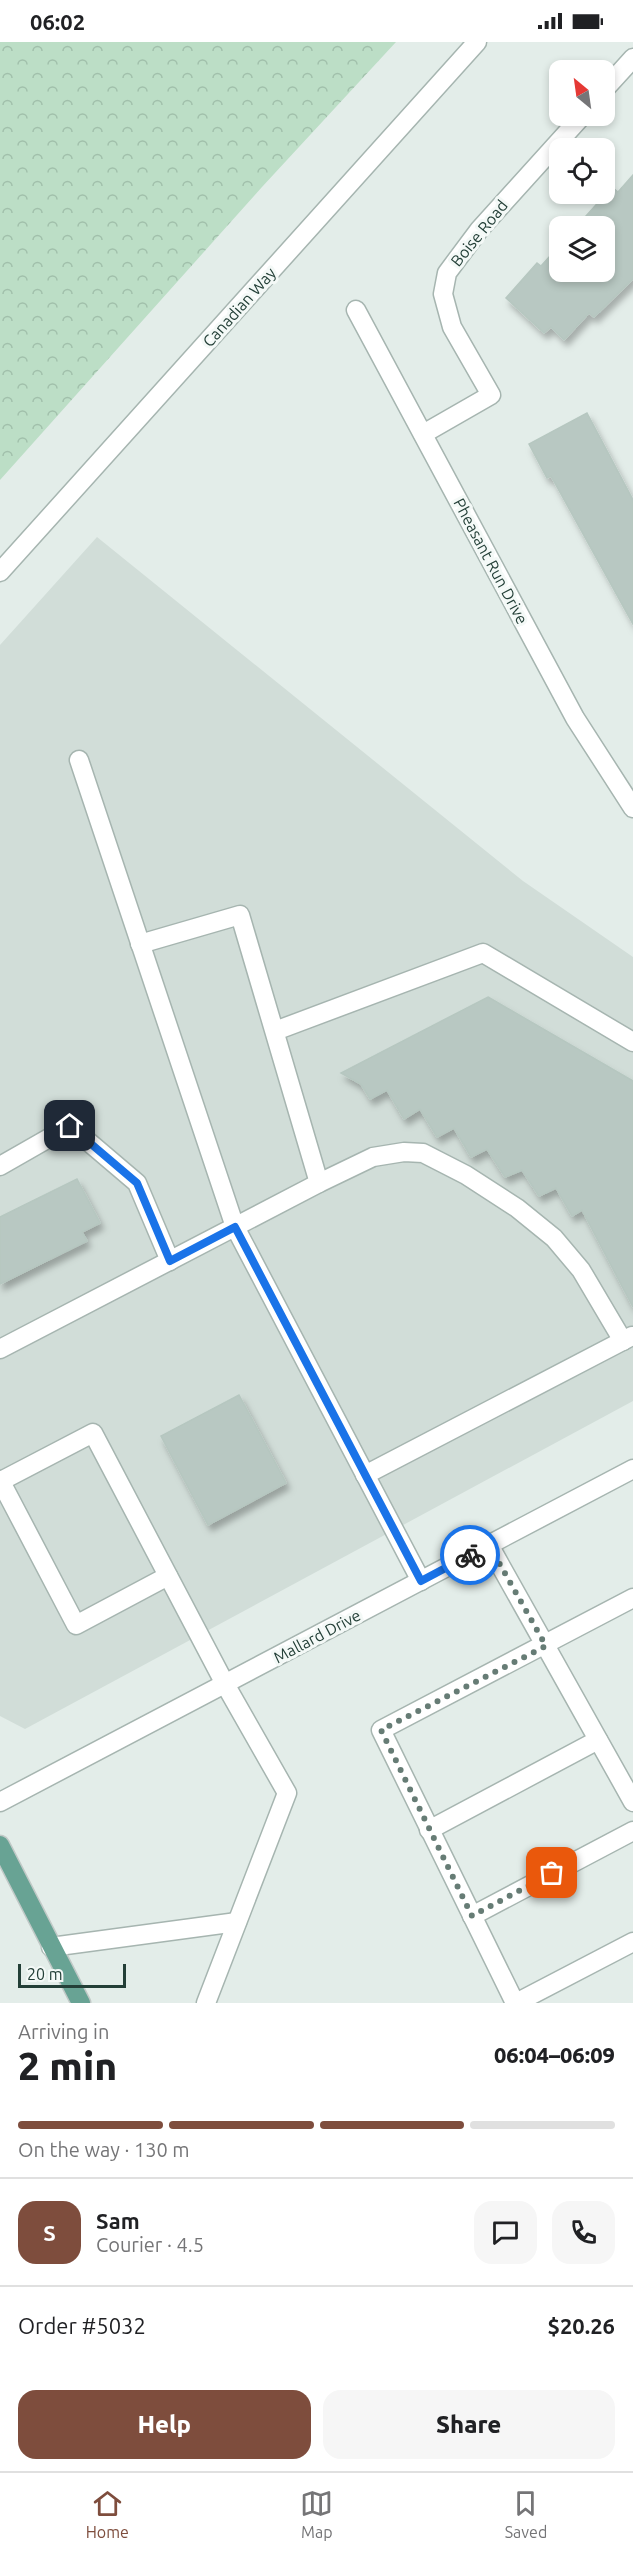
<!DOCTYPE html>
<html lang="en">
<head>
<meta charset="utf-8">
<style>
  body { margin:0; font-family:Ubuntu,sans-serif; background:#f6f6f6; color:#202124; height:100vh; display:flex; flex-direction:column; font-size:22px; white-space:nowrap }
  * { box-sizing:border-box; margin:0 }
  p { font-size:20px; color:#757577 }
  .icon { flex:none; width:33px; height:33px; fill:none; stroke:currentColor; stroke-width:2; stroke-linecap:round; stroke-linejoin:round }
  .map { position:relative; height:1961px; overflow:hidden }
  .side { display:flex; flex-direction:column; background:#fff; flex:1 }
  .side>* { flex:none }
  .needle { width:39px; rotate:331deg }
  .controls { position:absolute; left:549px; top:18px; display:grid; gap:12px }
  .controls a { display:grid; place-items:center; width:66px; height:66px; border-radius:12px; background:#fff; box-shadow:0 3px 9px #0003; font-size:30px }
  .scale { position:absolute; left:18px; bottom:15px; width:108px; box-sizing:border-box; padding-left:6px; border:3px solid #233f37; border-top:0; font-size:16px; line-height:21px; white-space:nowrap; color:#233f37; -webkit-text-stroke:4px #f4f9f7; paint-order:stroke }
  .pin { position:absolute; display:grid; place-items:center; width:51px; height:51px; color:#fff; margin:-26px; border-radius:12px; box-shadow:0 3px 9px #0006 }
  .courier { position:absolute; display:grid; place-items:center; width:60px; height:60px; margin:-30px; border:4px solid #1a73e8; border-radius:50%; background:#fff; color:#222; box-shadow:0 2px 8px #0007 }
  .overview em { font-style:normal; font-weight:800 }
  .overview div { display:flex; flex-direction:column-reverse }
  .overview { display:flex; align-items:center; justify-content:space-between; height:102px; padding:0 18px }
  h1 { font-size:39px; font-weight:800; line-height:45px }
  .bar { display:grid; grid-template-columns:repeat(4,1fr); gap:9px 6px; align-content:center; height:72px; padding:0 18px }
  .bar i { height:8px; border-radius:4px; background:#e0e0e0 }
  .bar .on { background:#7e4d3d }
  .bar p { grid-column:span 4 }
  .line { display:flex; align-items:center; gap:15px; padding:0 18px; border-top:2px solid #e0e0e0 }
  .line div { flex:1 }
  .round { display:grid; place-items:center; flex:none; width:63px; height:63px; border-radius:18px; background:#f6f6f6 }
  .action { display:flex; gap:12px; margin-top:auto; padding:12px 18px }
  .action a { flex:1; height:69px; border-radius:18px; background:#7e4d3d; color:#fff; font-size:24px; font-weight:800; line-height:69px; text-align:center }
  .action a+a { background:#f6f6f6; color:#202124 }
  .status { display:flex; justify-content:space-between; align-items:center; height:42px; padding:0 30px; background:#fff; direction:ltr }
  .status svg { height:16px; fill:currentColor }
  .dock { display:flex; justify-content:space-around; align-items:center; height:84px; border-top:2px solid #e0e0e0; background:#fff; font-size:16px; color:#757577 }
  .dock a { display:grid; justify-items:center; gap:3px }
  .dock .on { color:#7e4d3d }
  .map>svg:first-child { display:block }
  .built { fill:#d1ddd8 }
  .forest { fill:url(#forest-crowns) }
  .building { fill:#b8c8c2; stroke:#b6c7c0; stroke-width:1.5; filter:url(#shadow) }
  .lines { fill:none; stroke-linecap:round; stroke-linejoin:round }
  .lane-casing { stroke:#a6b5b0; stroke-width:21 }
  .street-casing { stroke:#a6b5b0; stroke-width:21 }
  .primary-casing { stroke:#c1c9c7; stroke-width:21 }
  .lane { stroke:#fff; stroke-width:18 }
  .street { stroke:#fff; stroke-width:18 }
  .primary { stroke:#68a394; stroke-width:18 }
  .done { stroke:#667c75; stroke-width:6; stroke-dasharray:0 10.8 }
  .route { stroke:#1a73e8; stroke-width:8 }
  .labels { text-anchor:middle; stroke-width:6; stroke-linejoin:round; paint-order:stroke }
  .street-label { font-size:16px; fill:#233f37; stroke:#f4f9f7 }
</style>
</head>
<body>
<div class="status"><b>06:02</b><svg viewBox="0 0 49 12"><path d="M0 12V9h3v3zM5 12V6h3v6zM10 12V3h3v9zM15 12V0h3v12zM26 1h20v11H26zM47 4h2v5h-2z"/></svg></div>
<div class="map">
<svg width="633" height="1961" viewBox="0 0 633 1961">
  <defs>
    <pattern id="forest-crowns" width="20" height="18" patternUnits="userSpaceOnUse" patternTransform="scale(1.5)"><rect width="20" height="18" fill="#bcdec6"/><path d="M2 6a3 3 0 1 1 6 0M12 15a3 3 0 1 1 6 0" fill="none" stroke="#a1c0ab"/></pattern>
    <filter id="shadow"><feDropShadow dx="3.5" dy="6" stdDeviation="3" flood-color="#0004"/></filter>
  </defs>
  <rect width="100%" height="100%" fill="#e3ede9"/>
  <!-- built -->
  <path class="built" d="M97,495l426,344 110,76v444l-608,328 -25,-13v-1071z"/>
  <!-- forest -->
  <path class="forest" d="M0,0h396l-134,145 -262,293z"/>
  <!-- building -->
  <g class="building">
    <path d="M633,133v104l-39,38 -5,-4 -25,27 -13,-13 -7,6 -38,-35 31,-35 4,3 19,-21v27h44v-46h-27l35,-39 6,5z"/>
    <path d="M587,371l46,87v124l-82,-148 -4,2 -18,-34z"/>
    <path d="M488,955l145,84v226l-51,-97 -10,6 -16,-28 -17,8 -17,-26 -17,7 -18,-28 -16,8 -17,-29 -17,9 -17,-28 -16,10 -17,-29 -17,9 -9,-15 -20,-11z"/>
    <path d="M77,1137l23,44 -18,9 5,9 -87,43v-67z"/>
    <path d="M239,1353l47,88 -78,42 -47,-89z"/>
  </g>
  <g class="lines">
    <defs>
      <g id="lane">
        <path d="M79,718l156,467 186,354"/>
        <path d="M140,902l100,-29 79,268"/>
        <path d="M275,989l208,-78 150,89"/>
        <path d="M0,1124l70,-40 67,57 33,78"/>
        <path d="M0,1307l319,-166 54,-26 31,-5 19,1 43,22 51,33 37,30 27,32 42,71"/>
        <path d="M365,1433l267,-139"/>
        <path d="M0,1438l76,145 92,-49"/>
        <path d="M1,1439l92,-48 132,251 62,109 -81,210"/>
        <path d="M489,1503l144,257"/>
        <path d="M429,1788l169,-90"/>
        <path d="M472,1874l161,-85"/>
        <path d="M51,1905l186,-25"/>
        <path d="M515,1961l-134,-273 252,-132"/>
        <path d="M516,1961l117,-61"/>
      </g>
      <g id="street">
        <path d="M604,48l29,-32"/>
        <path d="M356,268l219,408 58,90"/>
        <path d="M423,392l68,-39 -39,-68 -9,-33 4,-21 32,-43 103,-114"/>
        <path d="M0,530l477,-530"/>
        <path d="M0,1760l633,-333"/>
      </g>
      <path id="primary" d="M0,1803l81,158"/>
    </defs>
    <!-- lane casing -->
    <use href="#lane" class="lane-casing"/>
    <!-- street casing -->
    <use href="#street" class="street-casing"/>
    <!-- primary casing -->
    <use href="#primary" class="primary-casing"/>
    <!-- lane -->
    <use href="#lane" class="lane"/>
    <!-- street -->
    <use href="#street" class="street"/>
    <!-- primary -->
    <use href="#primary" class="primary"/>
  </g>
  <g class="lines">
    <!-- done -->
    <path class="done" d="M470,1513l19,-10 57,101 -165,84 91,186 80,-43"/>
    <!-- route -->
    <path class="route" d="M70,1084l67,57 33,78 65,-34 186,354 49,-26"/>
  </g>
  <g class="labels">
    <!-- street labels -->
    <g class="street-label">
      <text transform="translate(479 191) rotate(-51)" y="6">Boise Road</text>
      <text transform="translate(239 265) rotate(-48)" y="6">Canadian Way</text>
      <text transform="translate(491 519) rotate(62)" y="6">Pheasant Run Drive</text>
      <text transform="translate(317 1594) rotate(-28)" y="6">Mallard Drive</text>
    </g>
  </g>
</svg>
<div class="controls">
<a><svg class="needle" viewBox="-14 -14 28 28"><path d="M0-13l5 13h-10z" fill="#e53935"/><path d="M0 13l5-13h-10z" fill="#757577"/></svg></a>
<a><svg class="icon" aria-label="locate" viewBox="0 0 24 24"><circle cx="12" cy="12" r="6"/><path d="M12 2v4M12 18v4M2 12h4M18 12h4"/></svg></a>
<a><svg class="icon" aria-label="layers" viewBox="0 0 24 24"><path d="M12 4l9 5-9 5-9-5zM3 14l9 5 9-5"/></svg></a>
</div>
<div class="scale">20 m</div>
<div class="pin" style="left:552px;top:1831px;background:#ea580c"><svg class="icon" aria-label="bag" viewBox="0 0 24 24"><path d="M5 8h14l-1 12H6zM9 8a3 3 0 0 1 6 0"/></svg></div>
<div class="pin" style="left:70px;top:1084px;background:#1f2937"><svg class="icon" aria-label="home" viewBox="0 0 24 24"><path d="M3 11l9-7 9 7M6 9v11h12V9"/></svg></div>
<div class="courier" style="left:470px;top:1513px"><svg class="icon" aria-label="bike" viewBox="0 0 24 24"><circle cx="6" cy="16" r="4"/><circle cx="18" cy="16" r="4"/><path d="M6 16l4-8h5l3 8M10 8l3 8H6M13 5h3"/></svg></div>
</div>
<section class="side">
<div class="overview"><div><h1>2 min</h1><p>Arriving in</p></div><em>06:04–06:09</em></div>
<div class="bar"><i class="on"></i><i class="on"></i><i class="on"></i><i></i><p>On the way · 130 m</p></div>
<div class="line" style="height:108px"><b class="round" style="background:#7e4d3d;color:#fff">S</b><div><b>Sam</b><p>Courier · 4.5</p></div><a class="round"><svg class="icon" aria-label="chat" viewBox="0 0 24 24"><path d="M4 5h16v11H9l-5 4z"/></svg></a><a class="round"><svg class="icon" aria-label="phone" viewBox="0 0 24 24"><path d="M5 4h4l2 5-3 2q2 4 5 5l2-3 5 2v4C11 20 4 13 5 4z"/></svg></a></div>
<div class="line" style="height:78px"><div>Order #5032</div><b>$20.26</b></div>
<div class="action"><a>Help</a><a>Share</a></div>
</section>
<nav class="dock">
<a class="on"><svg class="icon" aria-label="home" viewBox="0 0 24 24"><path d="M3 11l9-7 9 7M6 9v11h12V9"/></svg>Home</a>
<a><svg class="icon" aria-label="map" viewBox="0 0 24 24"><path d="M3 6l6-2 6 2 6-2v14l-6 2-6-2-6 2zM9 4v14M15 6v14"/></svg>Map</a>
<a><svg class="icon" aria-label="saved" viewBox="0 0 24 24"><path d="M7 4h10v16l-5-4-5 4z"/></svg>Saved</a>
</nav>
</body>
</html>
